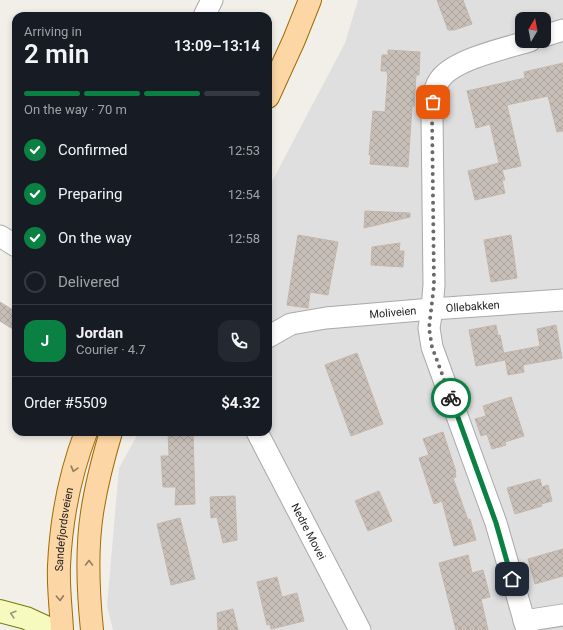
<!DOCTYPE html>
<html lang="en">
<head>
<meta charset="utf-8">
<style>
  body { margin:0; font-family:Roboto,sans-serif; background:#242831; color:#f1f3f6; height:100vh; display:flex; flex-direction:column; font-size:15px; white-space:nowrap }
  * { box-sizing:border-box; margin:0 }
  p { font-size:13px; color:#9ea1a6 }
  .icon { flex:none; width:22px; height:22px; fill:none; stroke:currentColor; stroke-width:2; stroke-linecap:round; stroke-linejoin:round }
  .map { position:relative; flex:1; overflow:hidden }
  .panel { position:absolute; left:12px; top:12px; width:260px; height:424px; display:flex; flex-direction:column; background:#171b24; border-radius:12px; box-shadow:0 2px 6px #0003 }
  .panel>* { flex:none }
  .needle { width:26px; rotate:10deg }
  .tools { position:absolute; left:515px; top:12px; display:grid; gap:8px }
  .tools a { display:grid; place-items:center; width:36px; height:36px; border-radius:8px; background:#171b24; box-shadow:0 2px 6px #0003; font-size:20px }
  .pin { position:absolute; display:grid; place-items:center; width:34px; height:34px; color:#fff; margin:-17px; border-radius:8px; box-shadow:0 2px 6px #0006 }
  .courier { position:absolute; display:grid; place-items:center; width:40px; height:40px; margin:-20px; border:3px solid #0b8043; border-radius:50%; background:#fff; color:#222; box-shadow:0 1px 5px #0007 }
  .head em { font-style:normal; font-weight:600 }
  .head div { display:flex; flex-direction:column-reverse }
  .head { display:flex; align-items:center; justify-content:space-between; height:68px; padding:0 12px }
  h1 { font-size:26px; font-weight:600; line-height:30px }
  .bar { display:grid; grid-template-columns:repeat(4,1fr); gap:6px 4px; align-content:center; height:48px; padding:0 12px }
  .bar i { height:5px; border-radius:3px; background:#363941 }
  .bar .active { background:#0b8043 }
  .bar p { grid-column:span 4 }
  .line { display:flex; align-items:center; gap:10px; padding:0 12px; border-top:1px solid #363941 }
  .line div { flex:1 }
  .round { display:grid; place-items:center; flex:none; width:42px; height:42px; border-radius:12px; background:#242831 }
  ol { padding:0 12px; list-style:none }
  li { display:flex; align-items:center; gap:12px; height:44px }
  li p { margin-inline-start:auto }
  li .icon { padding:4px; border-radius:50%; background:#0b8043; color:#fff; stroke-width:4 }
  li:last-child { color:#9ea1a6 }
  li i { width:22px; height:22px; border:2px solid #363941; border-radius:50% }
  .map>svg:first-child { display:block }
  .residential { fill:#e0dfdf; fill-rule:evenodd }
  .building { fill:url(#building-cross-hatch); stroke:#c4b6ab }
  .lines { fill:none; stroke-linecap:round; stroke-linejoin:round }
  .street-casing { stroke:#a9a9a9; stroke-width:23 }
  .secondary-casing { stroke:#707d05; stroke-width:24 }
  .primary-casing { stroke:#a06b00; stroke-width:24 }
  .street { stroke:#fff; stroke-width:21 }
  .secondary { stroke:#f7fabf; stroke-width:22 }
  .primary { stroke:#fcd6a4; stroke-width:22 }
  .oneway { stroke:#8f7c63 }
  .oneway2 { stroke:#979978 }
  .done { stroke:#6b6a68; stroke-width:4; stroke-dasharray:0 7.2 }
  .route { stroke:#0b8043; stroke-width:5 }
  .labels { text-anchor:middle; stroke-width:3; stroke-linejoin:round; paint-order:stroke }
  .street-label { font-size:11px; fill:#222; stroke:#fff }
</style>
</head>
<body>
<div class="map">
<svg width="563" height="630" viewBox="0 0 563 630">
  <defs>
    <pattern id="building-cross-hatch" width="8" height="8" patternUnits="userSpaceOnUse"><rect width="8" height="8" fill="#c7bfb8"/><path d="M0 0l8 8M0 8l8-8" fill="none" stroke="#aba49e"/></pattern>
  </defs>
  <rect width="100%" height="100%" fill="#f2efe9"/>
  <!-- residential -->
  <path class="residential" d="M358,0h205v630h-450l-6,-24 12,-138 20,-36h129v-243l77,-146zM522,19h22v22h-22z"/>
  <!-- building -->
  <g class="building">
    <path d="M437,0h26l9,24 -18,6h-6z"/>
    <path d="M388,50l32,2 -1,23h-3l-2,31h-2l-4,61 -38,-3 1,-9h-2l4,-44 12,1 3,-38h-1v-3h-6l1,-16h6z"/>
    <path d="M563,63v68l-6,1 -9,-36 -41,9 14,61 -19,4 3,10h-3l3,13 -30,7 -7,-29 31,-8 -9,-39 -14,4 -9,-37 58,-13 -1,-6z"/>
    <path d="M365,211l45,2v4l-46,11z"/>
    <path d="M298,235l40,7 -10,53 -18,-3 -2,16 -21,-3z"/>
    <path d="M511,235l6,43 -26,4 -7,-42z"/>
    <path d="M400,243l-1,8h5l-1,16 -32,-2 1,-18z"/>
    <path d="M0,302l16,10v19l-16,-10z"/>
    <path d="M496,325l2,11 2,-1 5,25 -29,6 -7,-36z"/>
    <path d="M556,325l6,33 -39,7 1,7 -16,3 -4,-22 36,-7 -3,-17z"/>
    <path d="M357,353l26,71 -32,12 -26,-71z"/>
    <path d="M511,397l13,39 -19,6 1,3 -14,4 -5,-15 -6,2 -6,-17 11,-3 -3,-10z"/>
    <path d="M168,432h25l2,72 -20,1 1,-18h-13l-2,-31h8z"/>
    <path d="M443,432l13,40h-1l1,5 -3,1 15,42 2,-1 6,21 -22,6 -12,-45 -8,3 -15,-46 10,-3 -6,-16z"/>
    <path d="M540,479l2,8 6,-2 4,16 -11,3 1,2 -27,8 -8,-26z"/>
    <path d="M379,491l13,30 -24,10 -13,-30z"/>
    <path d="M235,496l2,44 -14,3 -6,-26 -6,1 -1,-21z"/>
    <path d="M180,518l15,61 -24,6 -14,-61z"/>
    <path d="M563,549v27l-28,8 -7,-25z"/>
    <path d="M468,555l4,18 11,-3 7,27 -9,2 7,31h-32l-17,-67z"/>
    <path d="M277,577l5,20 15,-4 7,28 -33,8 -1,-5 -3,1 -10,-43z"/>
    <path d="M233,609l5,21h-20l-1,-17z"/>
  </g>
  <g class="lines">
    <defs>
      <g id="street">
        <path d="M204,16l8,-16"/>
        <path d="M544,36l19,-6"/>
        <path d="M0,236l16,10"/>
        <path id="s1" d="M268,337l23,-13 35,-6 106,-9 2,-24 -2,-171c1,-12 1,-27 9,-36 15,-19 65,-30 89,-37"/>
        <path id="s2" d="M257,432l103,198"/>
        <path d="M524,621l39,-6"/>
        <path id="s3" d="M527,630l-31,-107 -64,-176 -3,-19 3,-19 131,-9"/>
      </g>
      <path id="secondary" d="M0,611l26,7 26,12"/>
      <g id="primary">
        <path d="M268,97l26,-57 16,-40"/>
        <path id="s4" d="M62,630c-1,-21 -4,-43 -3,-64 2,-45 11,-92 27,-134"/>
        <path d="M92,630c-4,-39 -6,-78 0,-117 4,-27 11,-54 19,-81"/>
      </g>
    </defs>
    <!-- street casing -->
    <use href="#street" class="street-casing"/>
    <!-- secondary casing -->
    <use href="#secondary" class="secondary-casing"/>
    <!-- primary casing -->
    <use href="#primary" class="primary-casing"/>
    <!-- street -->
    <use href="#street" class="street"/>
    <!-- secondary -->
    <use href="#secondary" class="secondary"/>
    <!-- primary -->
    <use href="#primary" class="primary"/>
  </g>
  <!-- one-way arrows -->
  <defs><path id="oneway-chevron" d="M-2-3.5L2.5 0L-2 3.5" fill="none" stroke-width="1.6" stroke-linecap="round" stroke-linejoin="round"/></defs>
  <g class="oneway">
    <use href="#oneway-chevron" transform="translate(74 469) rotate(106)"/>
    <use href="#oneway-chevron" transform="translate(89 563) rotate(-90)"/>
    <use href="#oneway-chevron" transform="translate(60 598) rotate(87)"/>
  </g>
  <use class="oneway2" href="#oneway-chevron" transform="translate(13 614) rotate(-164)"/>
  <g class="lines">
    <!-- done -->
    <path class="done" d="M433,102l-1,12 2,171 -5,43 3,19 19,51"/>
    <!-- route -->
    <path class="route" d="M451,398l45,125 16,56"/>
  </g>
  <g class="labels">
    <!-- street labels -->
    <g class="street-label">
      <text dy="4" stroke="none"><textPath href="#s3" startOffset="378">Ollebakken</textPath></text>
      <text dy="4" stroke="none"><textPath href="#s1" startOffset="129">Moliveien</textPath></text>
      <text dy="4" stroke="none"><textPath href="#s4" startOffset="101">Sandefjordsveien</textPath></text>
      <text dy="4" stroke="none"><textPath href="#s2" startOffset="112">Nedre Movei</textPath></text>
    </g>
  </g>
</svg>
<div class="tools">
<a><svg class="needle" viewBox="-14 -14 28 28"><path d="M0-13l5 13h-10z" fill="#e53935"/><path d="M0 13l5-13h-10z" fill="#9ea1a6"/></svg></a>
</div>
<div class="pin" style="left:433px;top:102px;background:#ea580c"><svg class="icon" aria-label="bag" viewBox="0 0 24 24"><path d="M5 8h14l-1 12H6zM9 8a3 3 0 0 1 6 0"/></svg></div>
<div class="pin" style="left:512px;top:579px;background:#1f2937"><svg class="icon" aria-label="home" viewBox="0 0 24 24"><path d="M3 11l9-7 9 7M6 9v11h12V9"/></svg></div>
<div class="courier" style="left:451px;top:398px"><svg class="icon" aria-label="bike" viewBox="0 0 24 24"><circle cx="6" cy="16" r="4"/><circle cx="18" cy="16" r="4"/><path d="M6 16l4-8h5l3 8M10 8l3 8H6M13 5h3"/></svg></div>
<section class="panel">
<div class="head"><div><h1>2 min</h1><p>Arriving in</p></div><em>13:09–13:14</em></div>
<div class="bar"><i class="active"></i><i class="active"></i><i class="active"></i><i></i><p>On the way · 70 m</p></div>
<ol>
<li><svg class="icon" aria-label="check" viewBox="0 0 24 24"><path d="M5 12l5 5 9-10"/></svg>Confirmed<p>12:53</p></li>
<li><svg class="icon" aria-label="check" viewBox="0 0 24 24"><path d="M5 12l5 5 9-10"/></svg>Preparing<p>12:54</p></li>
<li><svg class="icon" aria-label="check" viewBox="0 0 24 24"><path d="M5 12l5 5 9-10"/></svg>On the way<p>12:58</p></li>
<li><i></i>Delivered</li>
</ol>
<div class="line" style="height:72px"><b class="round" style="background:#0b8043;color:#fff">J</b><div><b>Jordan</b><p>Courier · 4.7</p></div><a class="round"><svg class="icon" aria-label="phone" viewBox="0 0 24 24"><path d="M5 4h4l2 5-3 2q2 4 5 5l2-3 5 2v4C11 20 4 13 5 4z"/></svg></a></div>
<div class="line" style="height:52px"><div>Order #5509</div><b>$4.32</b></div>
</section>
</div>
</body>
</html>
